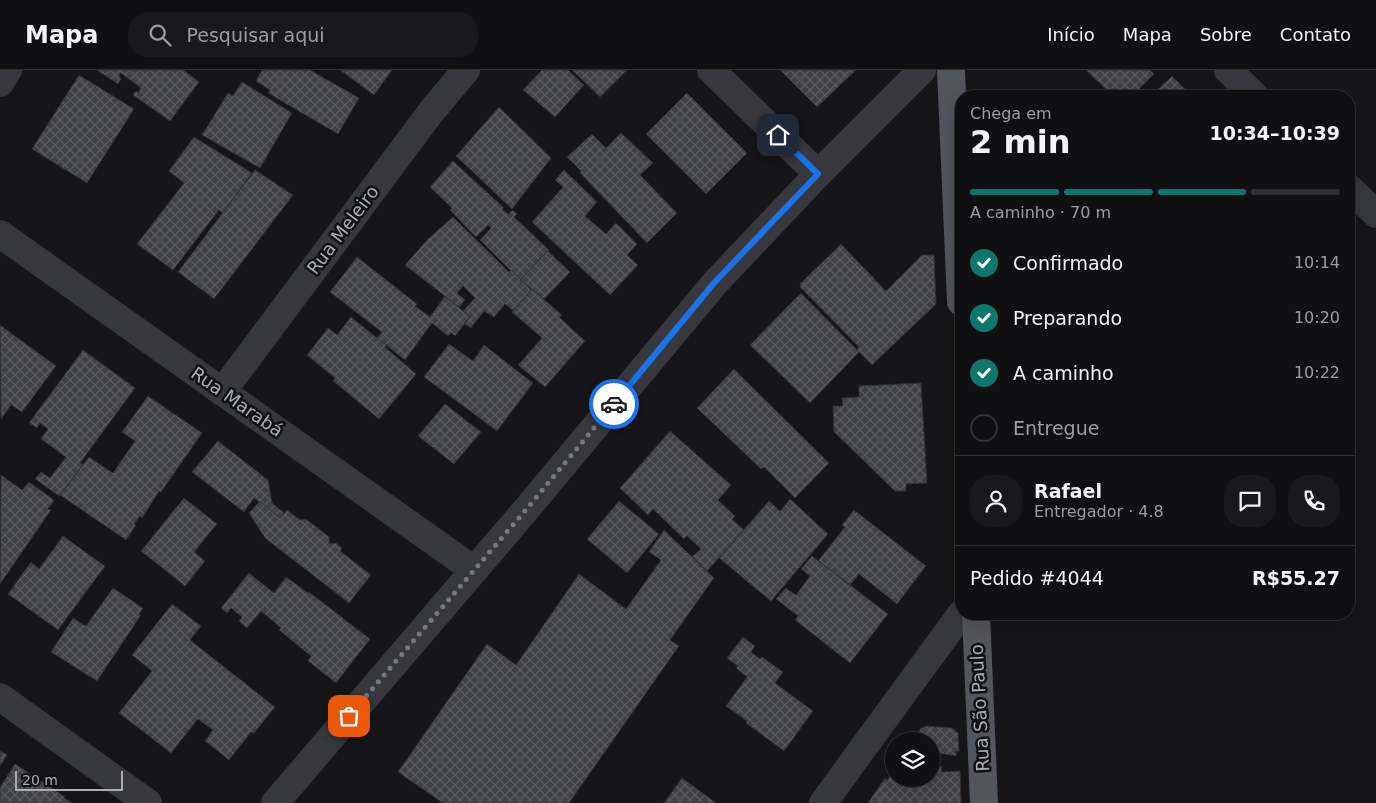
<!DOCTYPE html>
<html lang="pt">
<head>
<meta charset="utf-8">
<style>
  body { margin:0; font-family:"DejaVu Sans",sans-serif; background:#19191b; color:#f1f3f6; height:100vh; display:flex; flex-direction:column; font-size:19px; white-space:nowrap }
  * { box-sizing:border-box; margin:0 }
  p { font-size:16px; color:#9c9d9f }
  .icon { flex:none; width:28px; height:28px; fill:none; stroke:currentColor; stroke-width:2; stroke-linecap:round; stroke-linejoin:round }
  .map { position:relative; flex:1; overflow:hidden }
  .side { position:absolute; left:955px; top:20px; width:400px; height:530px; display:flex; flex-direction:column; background:#101012; border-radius:20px; box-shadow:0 5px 20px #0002,0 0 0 1px #303032 }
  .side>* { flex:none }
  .controls { position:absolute; left:885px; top:662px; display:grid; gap:10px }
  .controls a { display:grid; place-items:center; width:55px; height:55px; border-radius:50%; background:#101012; box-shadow:0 5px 20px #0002,0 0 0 1px #303032; font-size:25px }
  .scale { position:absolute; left:15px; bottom:12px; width:108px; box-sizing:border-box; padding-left:5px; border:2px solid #a8adb8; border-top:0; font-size:14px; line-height:18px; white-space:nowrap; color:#a8adb8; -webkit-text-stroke:4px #111113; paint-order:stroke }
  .pin { position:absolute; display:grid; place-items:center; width:42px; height:42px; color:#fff; margin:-21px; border-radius:10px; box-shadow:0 2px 8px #0006 }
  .courier { position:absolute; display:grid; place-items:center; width:50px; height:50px; margin:-25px; border:4px solid #1a73e8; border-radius:50%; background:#fff; color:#222; box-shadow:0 1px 6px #0007 }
  .headline em { font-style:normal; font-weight:700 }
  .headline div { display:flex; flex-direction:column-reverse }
  .headline { display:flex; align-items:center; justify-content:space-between; height:85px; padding:0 15px }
  h1 { font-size:32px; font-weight:700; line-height:38px }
  .bar { display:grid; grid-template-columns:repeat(4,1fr); gap:8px 5px; align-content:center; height:60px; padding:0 15px }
  .bar i { height:6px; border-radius:4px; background:#303032 }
  .bar .active { background:#0f766e }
  .bar p { grid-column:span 4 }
  .line { display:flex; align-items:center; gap:12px; padding:0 15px; border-top:1px solid #303032 }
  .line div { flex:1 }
  .round { display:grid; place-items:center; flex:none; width:52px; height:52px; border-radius:20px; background:#19191b }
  ol { padding:0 15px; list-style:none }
  li { display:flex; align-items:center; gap:15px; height:55px }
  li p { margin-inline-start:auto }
  li .icon { padding:5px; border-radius:50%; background:#0f766e; color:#fff; stroke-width:4 }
  li:last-child { color:#9c9d9f }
  li i { width:28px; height:28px; border:2px solid #303032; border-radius:50% }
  header { display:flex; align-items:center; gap:30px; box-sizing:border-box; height:70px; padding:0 25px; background:#101012; border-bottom:1px solid #303032 }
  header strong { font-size:24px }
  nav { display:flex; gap:28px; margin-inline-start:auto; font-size:18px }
  .search { width:350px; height:45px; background:#19191b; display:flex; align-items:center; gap:12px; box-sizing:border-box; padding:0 18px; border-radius:20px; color:#9c9d9f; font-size:19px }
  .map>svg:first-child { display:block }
  .building { fill:url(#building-cross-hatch); stroke:#303034 }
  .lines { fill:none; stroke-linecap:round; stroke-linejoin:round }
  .minor { stroke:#37383d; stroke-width:28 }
  .tertiary { stroke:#37383d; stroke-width:28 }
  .primary { stroke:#53555c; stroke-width:28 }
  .done { stroke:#757880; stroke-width:5; stroke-dasharray:0 9 }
  .route { stroke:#1a73e8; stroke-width:6 }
  .labels { text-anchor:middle; stroke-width:5; stroke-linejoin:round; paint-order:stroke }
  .street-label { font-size:18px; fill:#a8adb8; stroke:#111113 }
</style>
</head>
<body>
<header>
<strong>Mapa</strong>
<div class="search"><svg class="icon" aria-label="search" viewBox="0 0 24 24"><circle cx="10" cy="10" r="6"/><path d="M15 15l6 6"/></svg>Pesquisar aqui</div>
<nav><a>Início</a><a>Mapa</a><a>Sobre</a><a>Contato</a></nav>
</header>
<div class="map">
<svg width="1376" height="733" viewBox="0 0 1376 733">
  <defs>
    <pattern id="building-cross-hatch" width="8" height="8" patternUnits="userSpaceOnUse" patternTransform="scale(1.25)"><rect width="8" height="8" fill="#404145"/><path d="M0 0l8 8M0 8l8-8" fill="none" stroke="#595a5e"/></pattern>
  </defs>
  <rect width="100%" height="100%" fill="#161618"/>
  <!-- building -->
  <g class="building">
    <path d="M97,0h86l16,12 -29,39 -37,-26 3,-4 2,2 3,-5 -20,-15 -2,3 2,3 -3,5z"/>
    <path d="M262,0h48l49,28 -21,36 -70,-41 2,-3 -14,-9z"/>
    <path d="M340,0h52l-18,25z"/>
    <path d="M542,0h26l16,15 -29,32 -32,-27z"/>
    <path d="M572,0h55l-27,27z"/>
    <path d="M780,0h76l-39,37z"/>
    <path d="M1086,0h64l4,4 -22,22h-19z"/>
    <path d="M79,5l55,34 -47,74 -55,-34z"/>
    <path d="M1172,6l20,20h-41z"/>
    <path d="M242,12l50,31 -32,55 -58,-33 26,-42 5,3z"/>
    <path d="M687,23l60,60 -41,41 -60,-60z"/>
    <path d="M499,37l52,51 -39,51 -56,-53z"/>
    <path d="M621,63l32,30 -13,12 37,38 -30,30 -67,-70 1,-2 -14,-14 25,-23 14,14z"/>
    <path d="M194,67l58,36 -29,40 -4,-3 -46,60 -36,-26 47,-61 -15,-12z"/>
    <path d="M453,91l51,47 -2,1 6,5 5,-4 4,4 -3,3 35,33 -29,30 -40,-40 11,-12 -3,-3 -12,12 -26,-27 2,-2 -22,-21z"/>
    <path d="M255,100l38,25 -79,104 -36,-27z"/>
    <path d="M564,100l33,32 -12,14 21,18 10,-11 21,21 -10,11 11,10 -28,30 -78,-73 31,-35 -8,-7z"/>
    <path d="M453,147l56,55 2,-2 20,20 -17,21 -9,-7 -11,13 -10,-6 -13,17 -6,-4 5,-7 -7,-6 12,-13 -12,-12 -6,7 8,7 -6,7 -54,-42 22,-25z"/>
    <path d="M841,174l45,47 36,-36h12l2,49 -64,61 -15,-15 2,-3 -59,-60 1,-4z"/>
    <path d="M548,181l22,21 -26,27 -24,-19z"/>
    <path d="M357,187l60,47 -2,2 15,11 15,-21 25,21 -15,19 -4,-3 -3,3 -16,-13 -27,37 -28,-22 5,-6 -52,-40z"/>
    <path d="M532,219l30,26 -3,2 26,24 -40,46 -27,-22 24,-27 -30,-26z"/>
    <path d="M801,223l58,59 -49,51 -60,-58z"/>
    <path d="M351,247l35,28 -1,2 31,27 -37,45 -46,-38 2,-3 -28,-23 21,-27 9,7z"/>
    <path d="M0,255l56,41 -34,46 -11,-7 -10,14z"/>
    <path d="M449,274l24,17 11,-16 49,38 -36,48 -73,-54z"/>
    <path d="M83,280l52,38 -55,75 3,2 -24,31 -24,-17 6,-7 9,6 16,-21 -25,-18 7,-10 -8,-6 -3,5 -8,-5z"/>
    <path d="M734,299l95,94 -34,35 -31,-31 -3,2 -64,-61z"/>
    <path d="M921,313l6,100 -21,1v7h-11l-61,-59 -1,-26h10l-1,-8 17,-1v-11z"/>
    <path d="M148,326l54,37 -41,59 -2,-1 -17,27 -2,-2 -6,8 2,1 -10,15 -66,-45 29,-38 24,16 22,-32 -13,-9z"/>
    <path d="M445,334l36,28 -27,32 -36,-28z"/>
    <path d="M670,361l61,54 -13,15 17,16 -3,3 12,11 -37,41 -15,-14 9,-8 -14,-13 -3,3 -31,-30 -5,6 -28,-27z"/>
    <path d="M218,371l50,39 4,23 12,10 -4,5 -26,-20 -10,14 -52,-40z"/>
    <path d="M1,405l21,15 7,-8 25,18 -6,9 3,1 -51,74z"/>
    <path d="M184,428l33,26 -23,28 11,9 -20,25 -44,-35z"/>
    <path d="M790,429l38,35 -57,67 -52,-43 50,-57 11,10z"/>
    <path d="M260,431l20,17 7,-8 13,10 6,-1 23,18v7l7,-1 6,5 -2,3 31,24 -22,28 -84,-65 -16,-25z"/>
    <path d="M619,431l40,33 -32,39 -40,-34z"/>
    <path d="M854,440l72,56 -29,38 -38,-30 -9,11 -32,-24 27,-34 -3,-2z"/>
    <path d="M664,460l50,48 -44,62 9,6 -110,157h-126l-45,-31 89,-128 29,21 63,-91 47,35 35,-49 -12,-8z"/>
    <path d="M63,466l42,30 -47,64 -50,-36 23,-32 8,7z"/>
    <path d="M812,486l76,58 -38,49 -55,-43 3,-4 -22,-17 10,-11 10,7 14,-19 -9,-7z"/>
    <path d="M249,503l25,20 12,-16 22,16 1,-1 61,47 -34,44 -28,-22 3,-5 -32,-26 2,-2 -20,-17 -14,17 -8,-7 3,-4 -11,-9 -4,5 -6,-5z"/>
    <path d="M113,518l30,20 -4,6 2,1 -44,66 -46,-29 22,-34 13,8z"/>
    <path d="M172,534l29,22 -11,14 85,67 -21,26 -3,-1 -22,28 -24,-19 8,-11 -15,-11 -27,34 -52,-40 33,-42 -20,-16z"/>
    <path d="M743,567l12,9 -4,6 9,7 2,-2 21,15 -8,11 38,28 -29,40 -38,-28 1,-2 -21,-15 21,-29 -11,-9 2,-2 -11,-8z"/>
    <path d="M926,656l26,2 6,5 1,18h-3v5l-18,-3 -4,12 8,2 -1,5 19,-1 1,32h-93l17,-25 2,2 7,-9v8h37v-38h-14l3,-12z"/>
    <path d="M0,681l7,4 -7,11z"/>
    <path d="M15,694l50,33 -1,1 8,5h-72v-16z"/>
    <path d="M682,708l34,25h-52z"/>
  </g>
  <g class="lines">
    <!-- minor -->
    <g class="minor">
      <path d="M711,0l107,104"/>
      <path d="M1228,0l27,26"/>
      <path d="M0,13l8,-13"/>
      <path d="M1349,118l27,26"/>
      <path d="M0,164l474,336"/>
      <path d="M222,322l209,-280 35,-42"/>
      <path d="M0,627l148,106"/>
      <path d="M823,733l138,-189"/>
    </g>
    <!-- tertiary -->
    <path class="tertiary" d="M275,733l249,-291 191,-229 103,-109 104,-104"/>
    <!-- primary -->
    <g class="primary">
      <path d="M951,0l10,232"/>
      <path d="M976,544l8,189"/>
    </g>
  </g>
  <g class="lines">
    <!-- done -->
    <path class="done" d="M349,646l175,-204 90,-108"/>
    <!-- route -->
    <path class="route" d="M614,334l100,-121 104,-109 -40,-39"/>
  </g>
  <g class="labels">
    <!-- street labels -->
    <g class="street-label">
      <text transform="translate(343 160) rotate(-53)" y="6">Rua Meleiro</text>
      <text transform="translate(237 332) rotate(35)" y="6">Rua Marabá</text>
      <text transform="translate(980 638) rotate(-93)" y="6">Rua São Paulo</text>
    </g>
  </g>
</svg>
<div class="controls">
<a><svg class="icon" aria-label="layers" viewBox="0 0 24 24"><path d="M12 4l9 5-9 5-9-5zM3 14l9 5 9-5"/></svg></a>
</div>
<div class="scale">20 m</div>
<div class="pin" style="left:349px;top:646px;background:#ea580c"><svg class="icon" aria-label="bag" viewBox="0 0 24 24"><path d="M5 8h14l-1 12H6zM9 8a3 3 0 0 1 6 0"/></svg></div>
<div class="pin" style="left:778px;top:65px;background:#1f2937"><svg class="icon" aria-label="home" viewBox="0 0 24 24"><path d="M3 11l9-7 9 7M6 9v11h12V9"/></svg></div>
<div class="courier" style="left:614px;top:334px"><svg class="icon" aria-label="car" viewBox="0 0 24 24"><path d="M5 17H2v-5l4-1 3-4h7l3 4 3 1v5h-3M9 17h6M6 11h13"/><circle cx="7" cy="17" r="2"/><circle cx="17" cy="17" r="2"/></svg></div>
<section class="side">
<div class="headline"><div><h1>2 min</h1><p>Chega em</p></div><em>10:34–10:39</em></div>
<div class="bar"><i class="active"></i><i class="active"></i><i class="active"></i><i></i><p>A caminho · 70 m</p></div>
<ol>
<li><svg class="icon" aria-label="check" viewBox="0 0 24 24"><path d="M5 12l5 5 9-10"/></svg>Confirmado<p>10:14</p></li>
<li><svg class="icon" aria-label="check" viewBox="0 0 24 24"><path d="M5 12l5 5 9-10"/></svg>Preparando<p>10:20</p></li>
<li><svg class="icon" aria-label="check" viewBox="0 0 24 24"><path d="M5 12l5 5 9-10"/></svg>A caminho<p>10:22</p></li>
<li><i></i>Entregue</li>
</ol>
<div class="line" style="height:90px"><a class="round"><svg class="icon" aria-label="person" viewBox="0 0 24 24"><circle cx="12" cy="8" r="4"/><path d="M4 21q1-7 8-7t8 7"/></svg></a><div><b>Rafael</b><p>Entregador · 4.8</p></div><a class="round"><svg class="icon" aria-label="chat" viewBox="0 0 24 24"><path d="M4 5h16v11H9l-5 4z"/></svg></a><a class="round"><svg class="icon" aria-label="phone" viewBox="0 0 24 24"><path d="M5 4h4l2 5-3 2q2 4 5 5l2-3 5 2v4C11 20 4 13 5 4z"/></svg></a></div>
<div class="line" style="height:65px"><div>Pedido #4044</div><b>R$55.27</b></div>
</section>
</div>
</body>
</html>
